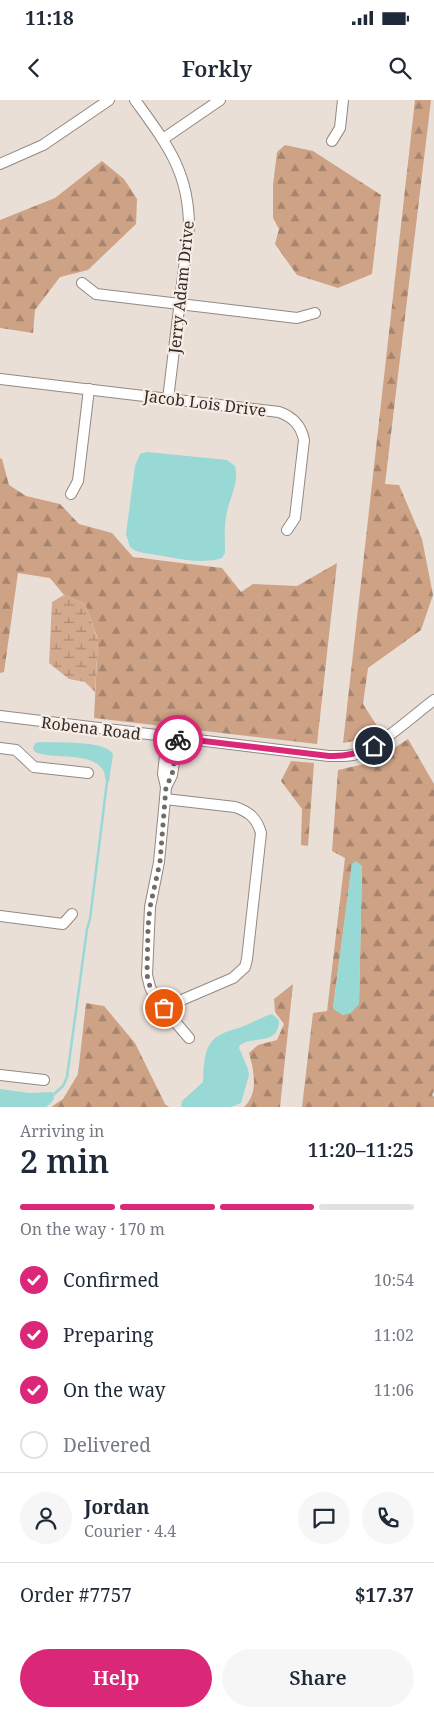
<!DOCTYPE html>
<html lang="en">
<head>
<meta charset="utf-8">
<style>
  body { margin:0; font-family:"Noto Serif",serif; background:#f6f6f7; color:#1f2937; height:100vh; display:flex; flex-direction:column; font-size:19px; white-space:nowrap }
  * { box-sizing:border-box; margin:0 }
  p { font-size:16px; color:#747a83 }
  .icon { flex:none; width:28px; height:28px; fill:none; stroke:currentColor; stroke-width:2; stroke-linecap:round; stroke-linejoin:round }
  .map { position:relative; height:1007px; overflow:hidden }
  .details { display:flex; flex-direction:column; background:#fff; flex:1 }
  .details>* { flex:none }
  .pin { position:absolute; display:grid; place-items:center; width:42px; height:42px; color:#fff; margin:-21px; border:2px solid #fff; border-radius:50%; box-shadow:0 1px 5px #0007 }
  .courier { position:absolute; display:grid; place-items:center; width:50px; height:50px; margin:-25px; border:4px solid #db2777; border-radius:50%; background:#fff; color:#222; box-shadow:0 1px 6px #0007 }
  .head em { font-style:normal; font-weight:600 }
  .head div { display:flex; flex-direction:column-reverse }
  .head { display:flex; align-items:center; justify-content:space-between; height:85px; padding:0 20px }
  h1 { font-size:32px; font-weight:600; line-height:38px }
  .bar { display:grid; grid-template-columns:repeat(4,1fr); gap:8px 5px; align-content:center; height:60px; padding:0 20px }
  .bar i { height:6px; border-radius:4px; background:#e0e1e3 }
  .bar .on { background:#db2777 }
  .bar p { grid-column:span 4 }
  .line { display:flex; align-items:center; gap:12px; padding:0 20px; border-top:1px solid #e0e1e3 }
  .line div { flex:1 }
  .round { display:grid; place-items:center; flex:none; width:52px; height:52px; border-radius:26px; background:#f6f6f7 }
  ol { padding:0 20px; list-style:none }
  li { display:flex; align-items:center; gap:15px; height:55px }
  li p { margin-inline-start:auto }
  li .icon { padding:5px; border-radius:50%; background:#db2777; color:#fff; stroke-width:4 }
  li:last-child { color:#747a83 }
  li i { width:28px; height:28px; border:2px solid #e0e1e3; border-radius:50% }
  .primary-button { display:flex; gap:10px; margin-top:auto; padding:10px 20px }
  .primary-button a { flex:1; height:58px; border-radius:30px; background:#db2777; color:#fff; font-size:20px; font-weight:600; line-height:58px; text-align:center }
  .primary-button a+a { background:#f6f6f7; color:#1f2937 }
  .status { display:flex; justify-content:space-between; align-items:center; height:35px; padding:0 25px; background:#fff; direction:ltr }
  .status svg { height:14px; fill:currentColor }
  header { display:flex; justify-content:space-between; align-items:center; height:65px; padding:0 20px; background:#fff; font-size:22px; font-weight:600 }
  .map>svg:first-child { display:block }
  .forest { fill:url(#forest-firs); fill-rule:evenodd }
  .wetland { fill:url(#wetland-marsh) }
  .water { fill:#98d8d5 }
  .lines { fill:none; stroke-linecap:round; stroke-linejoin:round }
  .stream { stroke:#98d8d5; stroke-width:2.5 }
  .minor-casing { stroke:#938982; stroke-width:12 }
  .minor { stroke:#fff; stroke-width:10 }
  .done { stroke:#716b66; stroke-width:5; stroke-dasharray:0 9 }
  .route { stroke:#db2777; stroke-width:6 }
  .labels { text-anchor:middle; stroke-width:4.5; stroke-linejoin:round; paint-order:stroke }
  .street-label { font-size:16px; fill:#302c29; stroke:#f8ece4 }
</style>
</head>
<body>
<div class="status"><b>11:18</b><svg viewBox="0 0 49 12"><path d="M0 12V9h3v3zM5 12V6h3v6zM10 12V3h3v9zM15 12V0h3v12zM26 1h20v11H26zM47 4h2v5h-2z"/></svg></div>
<header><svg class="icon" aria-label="back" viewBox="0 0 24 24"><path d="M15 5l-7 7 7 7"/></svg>Forkly<svg class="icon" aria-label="search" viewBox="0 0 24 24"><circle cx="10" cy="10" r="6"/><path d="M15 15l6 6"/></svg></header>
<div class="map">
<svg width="434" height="1007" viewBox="0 0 434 1007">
  <defs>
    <pattern id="forest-firs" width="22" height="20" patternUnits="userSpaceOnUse" patternTransform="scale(1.25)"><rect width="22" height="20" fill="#cda285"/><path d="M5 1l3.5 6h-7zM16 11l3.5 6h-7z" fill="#a7846d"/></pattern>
    <pattern id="wetland-marsh" width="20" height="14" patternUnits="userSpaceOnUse" patternTransform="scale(1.25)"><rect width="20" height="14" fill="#d3aa8e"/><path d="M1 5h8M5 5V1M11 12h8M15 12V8" fill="none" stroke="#ac8b74"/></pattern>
  </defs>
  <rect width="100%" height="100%" fill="#eadfd7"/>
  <!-- forest -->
  <g class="forest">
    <path d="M415,0h16l-46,384 14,1 23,54 11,56 -12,35 -53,38 -5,36 14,22 -11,13 -23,4z"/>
    <path d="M285,45l28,6 68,44 -9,79 -34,14 -41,-13 -22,-31 4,-15 -6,-11v-33l4,-33z"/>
    <path d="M102,61l22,18 13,20 -1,25 -48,46 -28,7 -25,33 -2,23 -33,-5v-108l55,-22z"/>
    <path d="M0,358l2,1 7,26 17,11 34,8 19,20 33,9 21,24 89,11 19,24 12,-8 44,2 40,-23 -20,181 -223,-26 4,-79 -13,-35 -21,-9 -14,-17 -32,-5 -14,99 -4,1z"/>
    <path d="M408,639l26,45v307l-2,4 2,2v10h-132l11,-94 14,-2 18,-153 -13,-7 6,-81 35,-8zM356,762l6,4 -3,138 -16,11 -10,-7 19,-144z"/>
    <path d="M291,661l23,2 -6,83 -7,-1 1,-36 -21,-28z"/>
    <path d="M293,884l-13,123h-36c15,-14 10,-36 5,-54l9,-8 19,-5 7,-16 -9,-12 -1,-13z"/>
    <path d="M86,903l18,3 31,37 30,61 4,3h-118l12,-8 15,-25z"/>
  </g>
  <!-- wetland -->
  <path class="wetland" d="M64,495l21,9 13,36 -3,52 -10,-10 -16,-3 -20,-16 3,-61z"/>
  <!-- water -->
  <g class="water">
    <path d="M147,352l80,8 8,6c5,17 -7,34 -9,51 -2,12 -1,24 -1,36l-3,5c-24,8 -53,-2 -78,-5l-8,-2 -6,-4 -4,-13 9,-68 5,-12z"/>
    <path d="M42,642c17,1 62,-2 71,12l-4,28h-3c-1,-4 -1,-9 -3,-12 -12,-19 -50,-10 -68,-18l-2,-4 2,-5z"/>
    <path d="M356,761l6,5 -3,138 -8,9 -8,2 -10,-6 19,-145z"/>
    <path d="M272,914l7,6c0,26 -24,15 -39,25l-1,3 9,21 1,6 -8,28 -10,4h-49l-1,-2 1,-4 21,-19c1,-16 0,-37 15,-46 8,-5 18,-7 26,-10 10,-4 18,-9 28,-12z"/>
    <path d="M0,989l30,4 22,-1 2,6 -2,4 -6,5h-46z"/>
  </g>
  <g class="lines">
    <!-- stream -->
    <path class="stream" d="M53,995l10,-9 4,-9 20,-148 3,-10 17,-137"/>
    <defs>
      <g id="minor">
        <path d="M135,0c31,43 54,71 54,127l-21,172"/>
        <path d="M163,39l57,-39"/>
        <path d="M332,41l8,-13 3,-28"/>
        <path d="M0,64l43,-19 66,-45"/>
        <path d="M82,183l14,11 201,24 18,-5"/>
        <path d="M0,279l279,33c14,5 22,13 25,28l-9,78 -8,12"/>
        <path d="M71,394l7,-13 11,-92"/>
        <path d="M0,616l329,40c9,0 19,1 28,-2 22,-7 57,-39 77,-54"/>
        <path d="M167,637l-4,37 3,13 -1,12 -6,63 -9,45 -3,68 3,12 5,11 34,40"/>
        <path d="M0,648l16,2 18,17 54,6"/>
        <path d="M166,687l6,-12 6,-37"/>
        <path d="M0,816l63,8 9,-10"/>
        <path d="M163,908l70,-30 12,-11 2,-8 14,-126c-4,-14 -11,-21 -26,-26l-70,-8"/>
        <path d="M0,975l44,5"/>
      </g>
    </defs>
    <!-- minor casing -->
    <use href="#minor" class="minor-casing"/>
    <!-- minor -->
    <use href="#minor" class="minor"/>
  </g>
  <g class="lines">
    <!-- done -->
    <path class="done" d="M164,908l-14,-21 -3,-12 1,-48 2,-20 10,-45 6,-75 6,-12 6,-35"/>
    <!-- route -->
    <path class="route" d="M178,640v-2l151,18c17,1 30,-3 45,-10"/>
  </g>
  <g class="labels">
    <!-- street labels -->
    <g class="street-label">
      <text transform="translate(181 187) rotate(-84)" y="6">Jerry Adam Drive</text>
      <text transform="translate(205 303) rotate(7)" y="6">Jacob Lois Drive</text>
      <text transform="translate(91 628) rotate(7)" y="6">Robena Road</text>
    </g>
  </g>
</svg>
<div class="pin" style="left:164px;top:908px;background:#ea580c"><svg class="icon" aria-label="bag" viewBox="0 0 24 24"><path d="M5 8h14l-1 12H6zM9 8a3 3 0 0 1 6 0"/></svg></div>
<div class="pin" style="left:374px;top:646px;background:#1f2937"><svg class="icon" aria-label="home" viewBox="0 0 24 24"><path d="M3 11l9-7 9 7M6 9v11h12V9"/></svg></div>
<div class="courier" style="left:178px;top:640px"><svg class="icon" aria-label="bike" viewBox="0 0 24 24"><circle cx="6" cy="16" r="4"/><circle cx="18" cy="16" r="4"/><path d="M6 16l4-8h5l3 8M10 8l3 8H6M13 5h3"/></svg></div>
</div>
<section class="details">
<div class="head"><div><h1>2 min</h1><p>Arriving in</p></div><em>11:20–11:25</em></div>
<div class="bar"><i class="on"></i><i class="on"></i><i class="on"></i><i></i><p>On the way · 170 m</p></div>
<ol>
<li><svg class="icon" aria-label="check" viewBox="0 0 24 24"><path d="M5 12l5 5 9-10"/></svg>Confirmed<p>10:54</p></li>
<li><svg class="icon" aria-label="check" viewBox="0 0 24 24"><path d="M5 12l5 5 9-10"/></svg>Preparing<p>11:02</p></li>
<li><svg class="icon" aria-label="check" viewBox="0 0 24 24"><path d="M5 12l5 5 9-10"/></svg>On the way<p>11:06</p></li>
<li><i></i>Delivered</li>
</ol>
<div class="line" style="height:90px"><a class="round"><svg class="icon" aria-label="person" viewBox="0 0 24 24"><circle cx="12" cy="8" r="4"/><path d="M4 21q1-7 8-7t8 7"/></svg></a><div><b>Jordan</b><p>Courier · 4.4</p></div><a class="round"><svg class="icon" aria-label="chat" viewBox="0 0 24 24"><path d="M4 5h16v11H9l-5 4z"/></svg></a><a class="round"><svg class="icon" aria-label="phone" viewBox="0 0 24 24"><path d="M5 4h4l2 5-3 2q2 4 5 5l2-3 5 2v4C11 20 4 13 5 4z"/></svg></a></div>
<div class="line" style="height:65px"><div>Order #7757</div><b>$17.37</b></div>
<div class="primary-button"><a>Help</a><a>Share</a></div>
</section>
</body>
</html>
